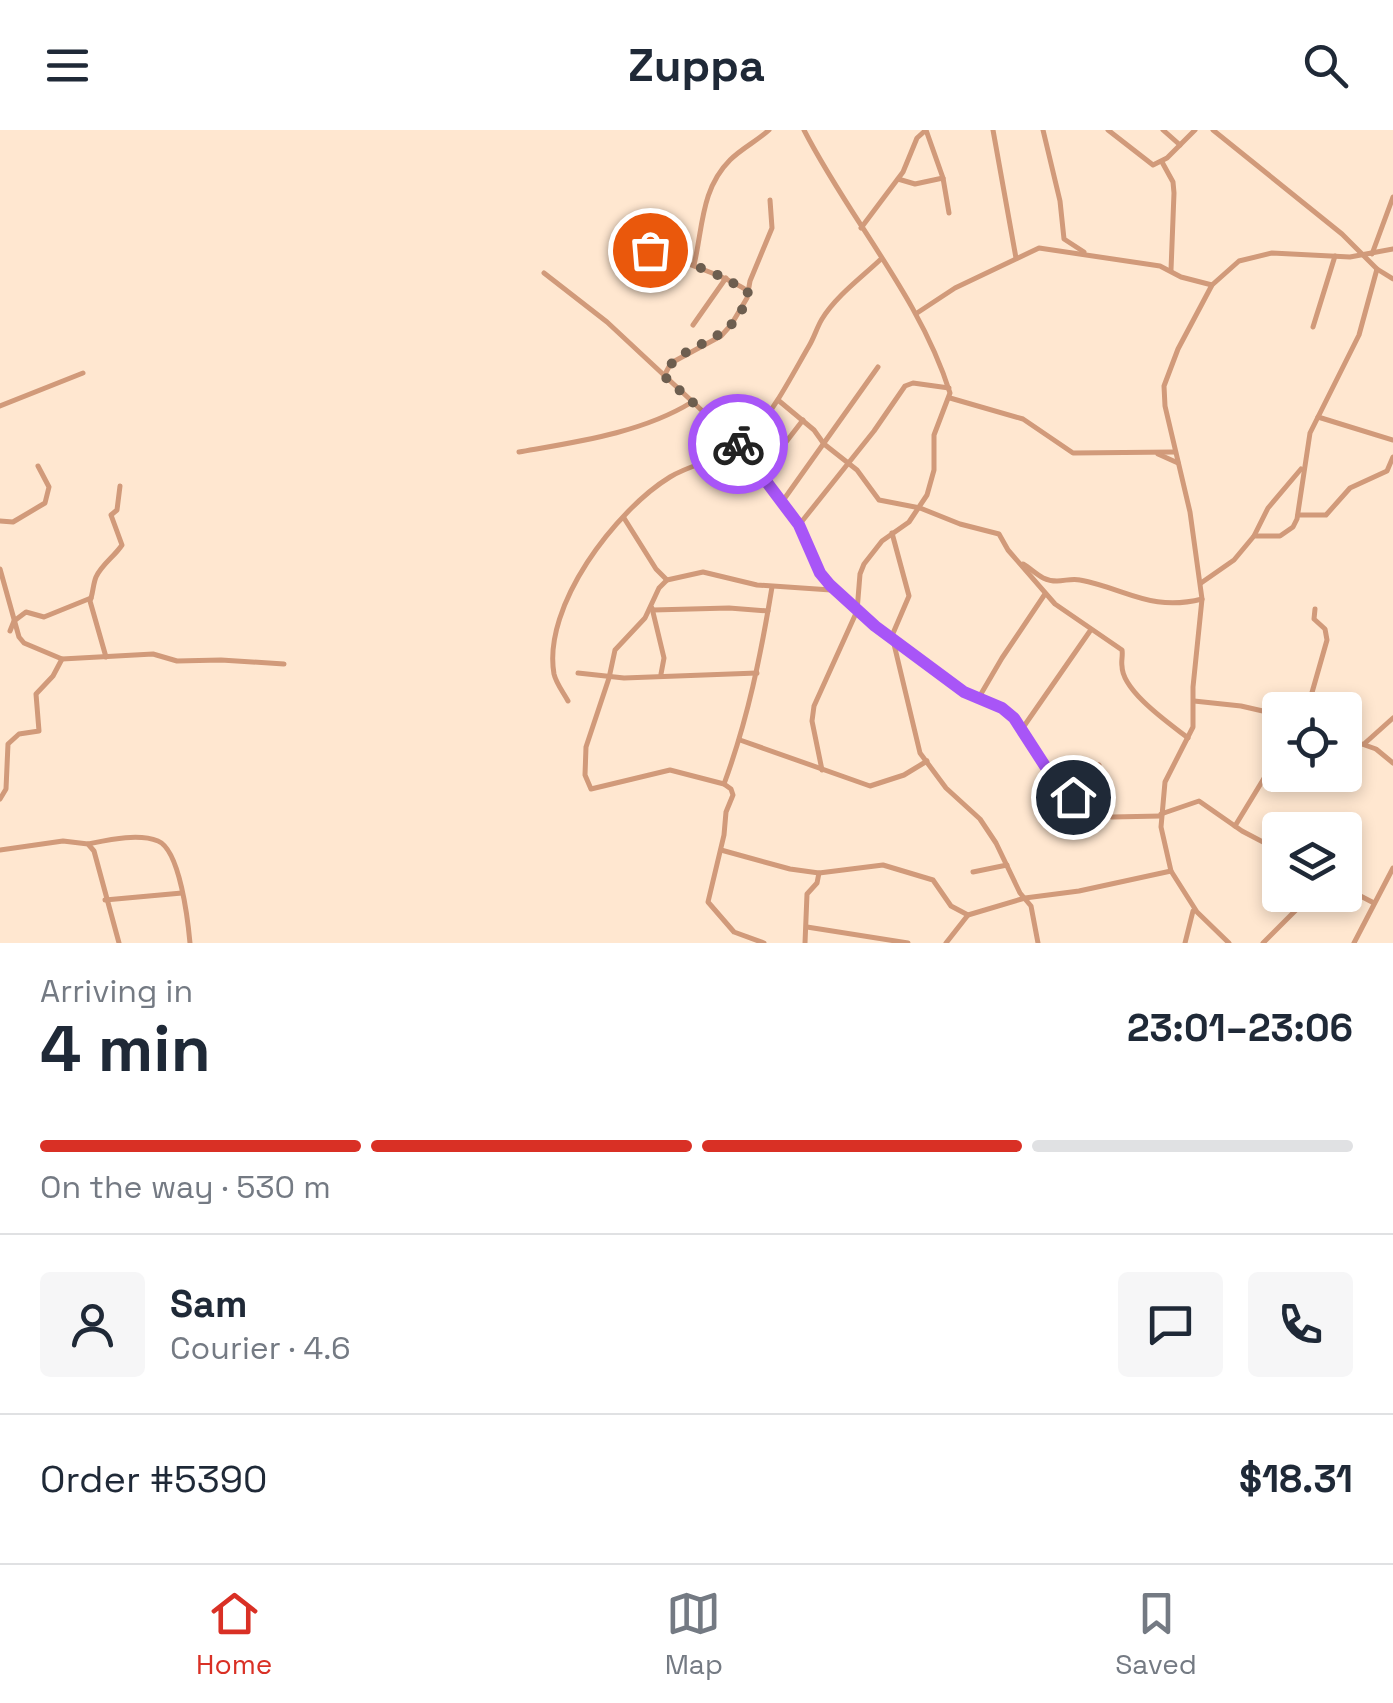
<!DOCTYPE html>
<html lang="en">
<head>
<meta charset="utf-8">
<style>
  body { margin:0; font-family:"Space Grotesk",sans-serif; background:#f6f6f7; color:#1f2937; height:100vh; display:flex; flex-direction:column; font-size:38px; white-space:nowrap }
  * { box-sizing:border-box; margin:0 }
  p { font-size:32px; color:#747a83 }
  .icon { flex:none; width:55px; height:55px; fill:none; stroke:currentColor; stroke-width:2; stroke-linecap:round; stroke-linejoin:round }
  .map { position:relative; height:813px; overflow:hidden }
  .panel { display:flex; flex-direction:column; background:#fff; flex:1 }
  .panel>* { flex:none }
  .controls { position:absolute; left:1262px; top:562px; display:grid; gap:20px }
  .controls a { display:grid; place-items:center; width:100px; height:100px; border-radius:10px; background:#fff; box-shadow:0 5px 15px #0003; font-size:50px }
  .pin { position:absolute; display:grid; place-items:center; width:85px; height:85px; color:#fff; margin:-42px; border:5px solid #fff; border-radius:50%; box-shadow:0 2px 10px #0007 }
  .courier { position:absolute; display:grid; place-items:center; width:100px; height:100px; margin:-50px; border:8px solid #a855f7; border-radius:50%; background:#fff; color:#222; box-shadow:0 2px 12px #0007 }
  .overview em { font-style:normal; font-weight:700 }
  .overview div { display:flex; flex-direction:column-reverse }
  .overview { display:flex; align-items:center; justify-content:space-between; height:170px; padding:0 40px }
  h1 { font-size:65px; font-weight:700; line-height:75px }
  .bar { display:grid; grid-template-columns:repeat(4,1fr); gap:15px 10px; align-content:center; height:120px; padding:0 40px }
  .bar i { height:12px; border-radius:8px; background:#e0e1e3 }
  .bar .active { background:#d93025 }
  .bar p { grid-column:span 4 }
  .line { display:flex; align-items:center; gap:25px; padding:0 40px; border-top:2px solid #e0e1e3 }
  .line div { flex:1 }
  .round { display:grid; place-items:center; flex:none; width:105px; height:105px; border-radius:10px; background:#f6f6f7 }
  header { display:flex; justify-content:space-between; align-items:center; height:130px; padding:0 40px; background:#fff; font-size:45px; font-weight:700 }
  .menu { display:flex; justify-content:space-around; align-items:center; height:140px; border-top:2px solid #e0e1e3; background:#fff; font-size:28px; color:#747a83 }
  .menu a { display:grid; justify-items:center; gap:5px }
  .menu .active { color:#d93025 }
  .map>svg:first-child { display:block }
  .lines { fill:none; stroke-linecap:round; stroke-linejoin:round }
  .minor { stroke:#d19a7a; stroke-width:5 }
  .done { stroke:#6d5e4f; stroke-width:10; stroke-dasharray:0 18 }
  .route { stroke:#a855f7; stroke-width:12 }
</style>
</head>
<body>
<header><svg class="icon" aria-label="menu" viewBox="0 0 24 24"><path d="M4 6h16M4 12h16M4 18h16"/></svg>Zuppa<svg class="icon" aria-label="search" viewBox="0 0 24 24"><circle cx="10" cy="10" r="6"/><path d="M15 15l6 6"/></svg></header>
<div class="map">
<svg width="1393" height="813" viewBox="0 0 1393 813">
  <rect width="100%" height="100%" fill="#ffe7d0"/>
  <g class="lines">
    <!-- minor -->
    <g class="minor">
      <path d="M804,0c46,90 116,167 146,263l-16,42v35l-7,25 -18,27 -27,19 -18,23 -4,10 -3,37 -43,95 -2,15 10,49"/>
      <path d="M993,0l23,128"/>
      <path d="M1043,0l17,71 4,38 20,13"/>
      <path d="M1108,0l45,35 14,-7 28,-28"/>
      <path d="M1163,0l17,15"/>
      <path d="M1162,32l11,20 1,11 -3,77"/>
      <path d="M898,49l17,5 28,-6"/>
      <path d="M861,98l42,-56 14,-34 9,-8 17,48 6,35"/>
      <path d="M629,107c38,24 81,30 119,54"/>
      <path d="M1372,124l21,-57"/>
      <path d="M694,135c9,-38 7,-76 36,-105 12,-12 27,-19 39,-30"/>
      <path d="M1377,139l16,10"/>
      <path d="M544,143l63,49 133,124 59,79 21,48 22,25 122,94 37,16 13,10 31,47 35,38 32,14 49,-1"/>
      <path d="M917,183l38,-25 84,-40 121,18 21,11 31,8"/>
      <path d="M693,195l33,-47"/>
      <path d="M1313,197l22,-71"/>
      <path d="M664,246l7,-13 50,-27 10,-11 16,-27 3,-17 22,-53 -2,-28"/>
      <path d="M950,268l73,21 50,34 102,-1"/>
      <path d="M778,270l36,30 10,14 33,26 22,30 41,8 40,16 39,10 9,16 47,54 67,46c1,6 -1,11 0,16 0,25 48,58 66,72"/>
      <path d="M0,276l83,-33"/>
      <path d="M1318,287l75,23"/>
      <path d="M519,322c57,-10 123,-19 173,-50"/>
      <path d="M1158,324l20,9"/>
      <path d="M762,343l41,-53"/>
      <path d="M782,372l96,-135"/>
      <path d="M1298,385h28l24,-27 37,-17 6,-14"/>
      <path d="M624,388l32,51 11,11"/>
      <path d="M0,391l13,1 32,-19 4,-16 -11,-21"/>
      <path d="M799,395l75,-94 31,-45 8,-3 36,5"/>
      <path d="M1254,406l14,-28 33,-39"/>
      <path d="M1023,434c12,7 18,17 34,17 8,0 15,-3 23,-1 47,9 71,32 122,19"/>
      <path d="M0,439l19,68 5,6 38,16 91,-5 24,7 44,-1 63,4"/>
      <path d="M1201,453l33,-23 20,-24h26l13,-9 4,-8 13,-86 49,-98 18,-66 -35,-35 -129,-104"/>
      <path d="M652,478l12,50 -3,16"/>
      <path d="M653,480l76,-2 39,3"/>
      <path d="M10,501l4,-10 12,-9 18,5 47,-19"/>
      <path d="M891,508l18,-42 -17,-63"/>
      <path d="M893,510l27,113 26,35 34,31 16,24 24,50 11,13 7,37"/>
      <path d="M106,527l-16,-56c3,-7 3,-17 6,-24 6,-13 18,-20 26,-32l-11,-30 6,-5 3,-24"/>
      <path d="M578,543l46,5 133,-5"/>
      <path d="M978,569l24,-41 43,-64"/>
      <path d="M568,571c-5,-9 -12,-18 -14,-27 -12,-68 62,-164 116,-197 26,-16 59,-17 81,-41 24,-27 40,-59 58,-90 5,-8 8,-19 13,-27 14,-23 40,-42 59,-60"/>
      <path d="M1194,571l47,5 39,9"/>
      <path d="M1307,580l20,-70 -2,-11 -11,-10 1,-10"/>
      <path d="M1022,599l68,-98"/>
      <path d="M1345,608l31,11 17,14"/>
      <path d="M740,610l130,46 34,-11 23,-14"/>
      <path d="M1364,614l29,-26"/>
      <path d="M724,654c24,-65 37,-130 48,-197"/>
      <path d="M1073,667l26,-32"/>
      <path d="M0,669l6,-10 2,-45 11,-10 20,-3 -3,-37 17,-18 9,-17"/>
      <path d="M1161,684l38,-13 43,30 38,20"/>
      <path d="M1235,696l45,-74"/>
      <path d="M88,714c20,-4 50,-11 70,-3 22,9 30,80 32,102"/>
      <path d="M0,720l63,-9 25,3 6,7 25,92"/>
      <path d="M721,720l69,19 29,4 64,-8 50,15 18,26 17,9 57,-17 54,-7 92,-20"/>
      <path d="M973,742l34,-7"/>
      <path d="M1345,758l29,15"/>
      <path d="M105,770l77,-7"/>
      <path d="M807,797l101,16"/>
      <path d="M764,813l-30,-11 -26,-30 16,-67 2,-23 7,-17 -2,-6 -7,-5 -54,-14 -79,19 -6,-14 1,-28 23,-69 6,-28 30,-32 14,-30 8,-8 36,-8 54,13 74,5"/>
      <path d="M805,813l2,-49 10,-11 2,-10"/>
      <path d="M946,813l22,-28"/>
      <path d="M1185,813l8,-32"/>
      <path d="M1229,813l-32,-31 -26,-41 -10,-44 4,-45 28,-55v-40l9,-88 -12,-87 -25,-106 -1,-20 14,-37 34,-64 27,-24 33,-8 78,4 43,-8"/>
      <path d="M1263,813l48,-48"/>
      <path d="M1354,813l39,-75"/>
    </g>
  </g>
  <g class="lines">
    <!-- done -->
    <path class="done" d="M650,120l62,22 36,19c-10,57 -70,48 -84,85l74,68"/>
    <!-- route -->
    <path class="route" d="M738,314l61,81 21,48 10,12 45,41 89,66 38,16 12,10 31,48 28,31"/>
  </g>
</svg>
<div class="controls">
<a><svg class="icon" aria-label="locate" viewBox="0 0 24 24"><circle cx="12" cy="12" r="6"/><path d="M12 2v4M12 18v4M2 12h4M18 12h4"/></svg></a>
<a><svg class="icon" aria-label="layers" viewBox="0 0 24 24"><path d="M12 4l9 5-9 5-9-5zM3 14l9 5 9-5"/></svg></a>
</div>
<div class="pin" style="left:650px;top:120px;background:#ea580c"><svg class="icon" aria-label="bag" viewBox="0 0 24 24"><path d="M5 8h14l-1 12H6zM9 8a3 3 0 0 1 6 0"/></svg></div>
<div class="pin" style="left:1073px;top:667px;background:#1f2937"><svg class="icon" aria-label="home" viewBox="0 0 24 24"><path d="M3 11l9-7 9 7M6 9v11h12V9"/></svg></div>
<div class="courier" style="left:738px;top:314px"><svg class="icon" aria-label="bike" viewBox="0 0 24 24"><circle cx="6" cy="16" r="4"/><circle cx="18" cy="16" r="4"/><path d="M6 16l4-8h5l3 8M10 8l3 8H6M13 5h3"/></svg></div>
</div>
<section class="panel">
<div class="overview"><div><h1>4 min</h1><p>Arriving in</p></div><em>23:01–23:06</em></div>
<div class="bar"><i class="active"></i><i class="active"></i><i class="active"></i><i></i><p>On the way · 530 m</p></div>
<div class="line" style="height:180px"><a class="round"><svg class="icon" aria-label="person" viewBox="0 0 24 24"><circle cx="12" cy="8" r="4"/><path d="M4 21q1-7 8-7t8 7"/></svg></a><div><b>Sam</b><p>Courier · 4.6</p></div><a class="round"><svg class="icon" aria-label="chat" viewBox="0 0 24 24"><path d="M4 5h16v11H9l-5 4z"/></svg></a><a class="round"><svg class="icon" aria-label="phone" viewBox="0 0 24 24"><path d="M5 4h4l2 5-3 2q2 4 5 5l2-3 5 2v4C11 20 4 13 5 4z"/></svg></a></div>
<div class="line" style="height:130px"><div>Order #5390</div><b>$18.31</b></div>
</section>
<nav class="menu">
<a class="active"><svg class="icon" aria-label="home" viewBox="0 0 24 24"><path d="M3 11l9-7 9 7M6 9v11h12V9"/></svg>Home</a>
<a><svg class="icon" aria-label="map" viewBox="0 0 24 24"><path d="M3 6l6-2 6 2 6-2v14l-6 2-6-2-6 2zM9 4v14M15 6v14"/></svg>Map</a>
<a><svg class="icon" aria-label="saved" viewBox="0 0 24 24"><path d="M7 4h10v16l-5-4-5 4z"/></svg>Saved</a>
</nav>
</body>
</html>
